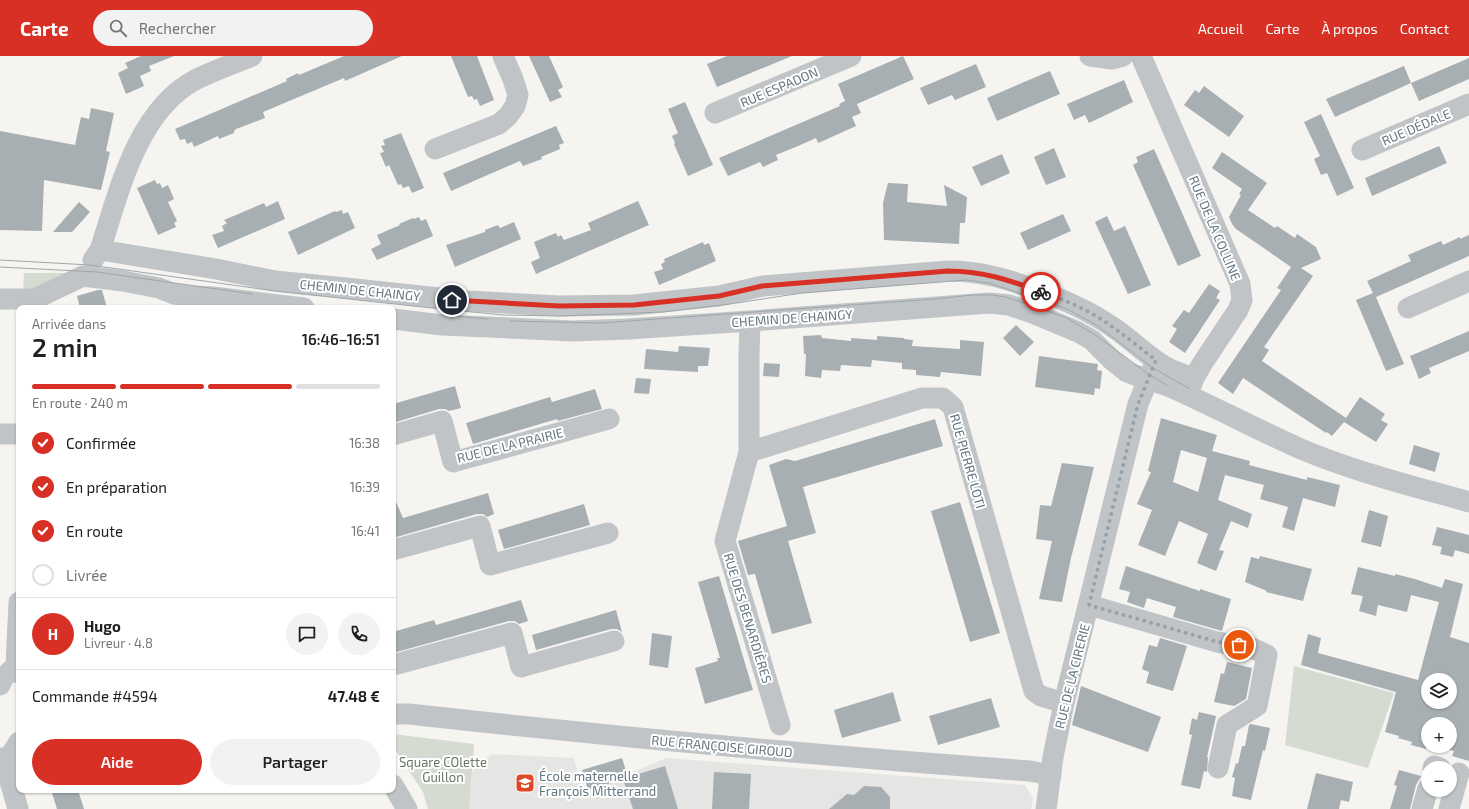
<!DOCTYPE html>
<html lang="fr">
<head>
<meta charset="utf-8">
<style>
  body { margin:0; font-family:"Exo 2",sans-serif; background:#f2f2f2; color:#202124; height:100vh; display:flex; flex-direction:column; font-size:15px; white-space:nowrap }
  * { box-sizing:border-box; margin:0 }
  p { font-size:13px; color:#757577 }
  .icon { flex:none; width:22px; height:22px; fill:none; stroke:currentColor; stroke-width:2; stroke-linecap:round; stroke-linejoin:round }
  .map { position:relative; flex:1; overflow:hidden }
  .details { position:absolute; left:16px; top:249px; width:380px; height:488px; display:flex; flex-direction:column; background:#fff; border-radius:8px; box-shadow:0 1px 3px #0004 }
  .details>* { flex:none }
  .fabs { position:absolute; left:1421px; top:617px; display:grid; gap:8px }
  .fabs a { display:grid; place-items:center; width:36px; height:36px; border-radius:50%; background:#fff; box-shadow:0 1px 3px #0004; font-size:20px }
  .pin { position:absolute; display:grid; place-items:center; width:34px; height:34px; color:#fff; margin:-17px; border:2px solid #fff; border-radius:50%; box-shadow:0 1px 4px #0007 }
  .courier { position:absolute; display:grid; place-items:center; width:40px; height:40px; margin:-20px; border:3px solid #d93025; border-radius:50%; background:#fff; color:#222; box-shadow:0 1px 5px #0007 }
  .headline em { font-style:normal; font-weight:600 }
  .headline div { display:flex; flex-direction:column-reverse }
  .headline { display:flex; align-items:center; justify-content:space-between; height:68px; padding:0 16px }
  h1 { font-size:26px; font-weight:600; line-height:30px }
  .bar { display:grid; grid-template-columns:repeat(4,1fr); gap:6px 4px; align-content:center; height:48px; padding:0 16px }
  .bar i { height:5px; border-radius:3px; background:#e0e0e0 }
  .bar .current { background:#d93025 }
  .bar p { grid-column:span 4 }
  .line { display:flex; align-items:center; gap:10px; padding:0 16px; border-top:1px solid #e0e0e0 }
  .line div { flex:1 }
  .round { display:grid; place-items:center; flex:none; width:42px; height:42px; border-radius:21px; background:#f2f2f2 }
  ol { padding:0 16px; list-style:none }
  li { display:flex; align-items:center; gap:12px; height:44px }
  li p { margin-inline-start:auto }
  li .icon { padding:4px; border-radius:50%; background:#d93025; color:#fff; stroke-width:4 }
  li:last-child { color:#757577 }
  li i { width:22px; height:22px; border:2px solid #e0e0e0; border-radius:50% }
  .button { display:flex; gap:8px; margin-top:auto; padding:8px 16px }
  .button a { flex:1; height:46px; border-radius:24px; background:#d93025; color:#fff; font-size:16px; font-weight:600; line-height:46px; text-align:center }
  .button a+a { background:#f2f2f2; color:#202124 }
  header { display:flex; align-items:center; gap:24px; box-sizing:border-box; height:56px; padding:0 20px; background:#d93025; color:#fff }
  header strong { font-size:19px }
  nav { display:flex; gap:22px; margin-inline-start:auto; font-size:14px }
  .search { width:280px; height:36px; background:#f2f2f2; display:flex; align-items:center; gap:10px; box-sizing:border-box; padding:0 14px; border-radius:22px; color:#757577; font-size:15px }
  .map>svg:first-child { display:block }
  .built { fill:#e5e6e4 }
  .green { fill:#d6dbd2 }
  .building { fill:#a7afb3; fill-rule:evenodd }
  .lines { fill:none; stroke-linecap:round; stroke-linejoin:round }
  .minor { stroke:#c0c4c7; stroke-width:21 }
  .tram { stroke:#9fa6aa; stroke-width:1 }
  .done { stroke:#97a2a8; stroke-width:4; stroke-dasharray:0 7.2 }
  .route { stroke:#d93025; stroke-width:5 }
  .labels { text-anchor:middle; stroke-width:4; stroke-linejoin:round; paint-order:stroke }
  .street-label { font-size:13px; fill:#647681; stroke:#fff }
  .park-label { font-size:13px; fill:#687863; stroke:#fff }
  .poi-label { font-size:13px; fill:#647681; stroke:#fff; text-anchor:start }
</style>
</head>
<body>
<header>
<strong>Carte</strong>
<div class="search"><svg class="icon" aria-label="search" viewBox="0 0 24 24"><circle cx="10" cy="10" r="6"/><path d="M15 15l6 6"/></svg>Rechercher</div>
<nav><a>Accueil</a><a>Carte</a><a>À propos</a><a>Contact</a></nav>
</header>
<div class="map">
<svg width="1469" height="753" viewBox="0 0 1469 753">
  <rect width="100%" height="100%" fill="#f5f4f1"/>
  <!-- built -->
  <path class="built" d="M491,698l83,4 9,35 84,-35 358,27 8,14 -2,10h-562l3,-37z"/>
  <!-- green -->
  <g class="green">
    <path d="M24,217h42l-30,16 -13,1z"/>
    <path d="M1294,610l100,27 -26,75 -83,-23z"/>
    <path d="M393,678l81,10 -5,65h-41l-5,-17 -30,-46z"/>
  </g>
  <!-- building -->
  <g class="building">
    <path d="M141,0h33l-25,10 2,5 -11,5 4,10 -18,8 -8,-21 10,-5 -3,-5z"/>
    <path d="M344,0h58l-57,25 -1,-3 -81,34 2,6 -29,11 -2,2v2l-15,6 -1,-3 -24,11 -2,-5 -5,2 -2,-5 -5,1 -5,-11 112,-48 -1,-2 12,-6 1,2z"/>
    <path d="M451,0h26l17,44 -14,6 -3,-7 -3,1 -2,-4 -4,1z"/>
    <path d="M529,0h20l14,31 -5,3 4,7 -12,5z"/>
    <path d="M727,0h65l-75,31 -10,-23z"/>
    <path d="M903,0l11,23 -57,25 4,9 -9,4 4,9 -33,15 -5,2 -2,-5 -18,8 -22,9 2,5 -15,7 -3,-5 -32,14 -9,-18 121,-52 -1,-2 6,-3 -7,-17z"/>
    <path d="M1469,2v21l-50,22 -8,-18z"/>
    <path d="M976,8l10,23 -31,13 -3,-5 -24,10 -8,-17z"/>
    <path d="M1404,10l7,17 -76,34 -9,-18z"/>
    <path d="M1050,15l10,23 -63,27 -10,-23z"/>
    <path d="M1124,24l9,22 -44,21 -4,-8 -11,5 -7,-16z"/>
    <path d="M1204,30l40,30 -15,21 -45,-32 11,-15 4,3z"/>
    <path d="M685,46l28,63 -25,11 -14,-32 1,-1 -3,-7 6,-3 -10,-24z"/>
    <path d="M91,52l23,5 -8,38 4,1 -9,38 -57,-10 -2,51 -42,-1v-99l75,14 6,-28 8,2z"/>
    <path d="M1321,58l33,74 -17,8 -10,-23 -6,2 -7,-16 6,-3 -16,-34z"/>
    <path d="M556,70l8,17 -5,2 1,4 -19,8 1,2 -19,7 -3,-5 -69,30 -8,-18z"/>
    <path d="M401,77l23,55 -12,5 -3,-7 -6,2 -2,-4 -3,1 -9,-20 -3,2 -6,-14 4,-1 -3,-6 4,-1 -2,-5z"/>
    <path d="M1439,90l8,17 -75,33 -7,-18z"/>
    <path d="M1054,92l12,29 -20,8 -12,-28z"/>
    <path d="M1154,93l47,107 -23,10 -45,-101 5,-3 -2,-5z"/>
    <path d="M1222,96l45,31 -19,27 27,18 2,-2 18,12 2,-4 19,13 5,12 -20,9 12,8 -49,71 5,3 -7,11 84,57 14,-21 25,17 -4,6 7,4 -12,18 -32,-20 -12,14 -5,-4 -1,1 -83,-55 -10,16 -15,-11 63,-93 -4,-2 14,-21 -55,-38 -4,-5 -3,-7 12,-22 -2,-1 3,-5 -30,-21z"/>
    <path d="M1002,98l8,19 -29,13 -9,-19z"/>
    <path d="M155,124l2,4 3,-1 2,5 6,-3 6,14 -6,3 9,19 -3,2 2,4 -18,8 -21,-47z"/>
    <path d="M888,127l20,1 -1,18 40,4 -3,-21 23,12 -2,26h-5l-1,21 -75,-4 -1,-37z"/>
    <path d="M278,145l7,18 -67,29 -6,-13 12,-4 -2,-5 5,-3 -3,-3 40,-17 2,4z"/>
    <path d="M638,145l11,24 -113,49 -5,-12 9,-4 -6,-16 22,-9 2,4 3,-2 3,5 27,-10 -3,-7z"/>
    <path d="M79,146l11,10 -18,20h-19z"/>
    <path d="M342,154l1,4 5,-2 7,16 -57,27 -10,-23 47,-21 1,1z"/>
    <path d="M1063,158l8,17 -43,19 -8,-17z"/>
    <path d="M1107,160l7,15 11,-5 26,59 -23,9 -33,-72z"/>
    <path d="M419,161l2,4 5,-2 7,17 -56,24 -6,-11 10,-5 -4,-9 23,-10 -1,-1 14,-6 1,1z"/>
    <path d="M514,166l7,17 -66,28 -9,-22 39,-13v-2l13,-5 2,3z"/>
    <path d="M1469,179v21l-93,41 28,67 -18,7 -30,-71 17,-7 -6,-12 44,-20 -3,-6 33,-14 2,4 17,-8v2z"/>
    <path d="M703,186l1,3 5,-2 7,18 -57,24 -5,-13 9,-3 -2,-5 4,-2 -1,-3z"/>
    <path d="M1209,228l11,7 -4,7 4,2 -35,53 -16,-11 8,-13 -5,-3 12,-16 5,3z"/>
    <path d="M98,234h4l5,18h-27l-3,-12z"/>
    <path d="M1016,269l18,17 -14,14 -17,-18z"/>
    <path d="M1469,275v20l-40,17 2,5 -12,6 -9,-23z"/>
    <path d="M821,279l1,3 29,3v-3l26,2v-4l27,2v1l9,1 -1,6 48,3v-9l24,2 -3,34 -40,-4 -1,5 -24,-2v-5l-14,-1v-6l-30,-3 -1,7 -30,-2 -1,6 -18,-1 -1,8 -16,-2 1,-22h-2l-1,-18z"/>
    <path d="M679,290l31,2 -2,18h-10v6l-54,-3 2,-20 32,3z"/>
    <path d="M1039,300l59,8 -1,6 5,1 -2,18 -5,-1 -1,7 -59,-8z"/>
    <path d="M764,307l16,1 -1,13 -16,-1z"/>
    <path d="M636,322l15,1 -2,15 -15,-1z"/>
    <path d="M455,330l6,22 -12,3 -4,-2h-6l-46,14v-19z"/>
    <path d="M595,333l7,20 -44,12 -1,-2 -84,25 -7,-21 84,-26 2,5z"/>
    <path d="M1161,362l56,17 -5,16 38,10 -1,4 58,15v-3l33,8 -5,22 -32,-9 -9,33 -12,-4 6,-20 -28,-8 4,-14 -39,-10 -7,25 34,14 -4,14 -17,-7 -12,29 5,1 -8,20 -19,-8 11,-29 -29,-13 -14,35 -27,-11 14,-35 -15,-6 14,-32 -3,-1zM1181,394l26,8 -9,34 -25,-10z"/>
    <path d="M935,363l8,27 -140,41 13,46 -28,8 24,82 -40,11 -17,-60 -7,1 -10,-34 49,-15 -18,-61 17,-6 9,2z"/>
    <path d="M1414,389l26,8 -5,19 -26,-8z"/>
    <path d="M1062,407l32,4 -23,91 -9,44 -23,-3 13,-58 -16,-2 4,-34 11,1z"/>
    <path d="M488,437l6,21 -7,3 -4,-3h-6l-84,24v-43l10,23z"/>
    <path d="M960,446l40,131 -30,9 -39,-131z"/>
    <path d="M584,448l6,21 -86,24 -6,-19z"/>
    <path d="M1369,454l19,6 -7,31 -20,-5z"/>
    <path d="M1437,471l32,8v19l-14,-4 -2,7 -13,-3 2,-7 -10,-2z"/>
    <path d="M1260,500l52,13 -9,32 -37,-9 1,-1 -22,-9 6,-25 8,2z"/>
    <path d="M1126,510l74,25v-2l31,10 -9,32 -49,-14 3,-10 -29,-9 -3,10 -17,-6 3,-10 -11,-3z"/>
    <path d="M1358,511l37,9v-2l20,5 27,9 3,-9 18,5 -13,53 19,6v118l-17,-5 2,-5 -19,-5h15v-22h-22v20l-2,5 -15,-4 1,-3 -14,-4 1,-2 -14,-4 11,-40 -95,-27 7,-31 13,4 -3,15 100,27 21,-78 -28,-7 -4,17 -29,-7 -2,11 -17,-5 4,-15 -12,-2zM1428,624h22v22h-22z"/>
    <path d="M719,520l34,114 -48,14 -10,-36 23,-7 -1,-3h3l-22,-76z"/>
    <path d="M521,544l7,21 -9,3 -4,-3h-6l-116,32v-21l41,-12 2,5z"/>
    <path d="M616,554l6,22 -5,-3h-6l-75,21 -4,-15z"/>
    <path d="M652,577l20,3 -4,32 -19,-3z"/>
    <path d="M1160,582l27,8 -14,45 -27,-8 3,-11 -7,-3 7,-24 8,2z"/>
    <path d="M1227,606l25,6 -6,31 -12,7 -20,-4 7,-29 3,1z"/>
    <path d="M1081,630l80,31 -13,35 -76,-27z"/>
    <path d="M893,636l8,29 -59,17 -8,-28z"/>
    <path d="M991,642l9,29 -62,18 -9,-29z"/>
    <path d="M1199,656l17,4 -9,41h1l-1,15 -3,-1 -4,18 -19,-4 11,-50 -3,-1 3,-16 5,2z"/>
    <path d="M1251,668l19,4 -5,23 -2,-1 -12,50 -19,-4 3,-18 -3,-1 4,-14 2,1 4,-18h3l4,-21z"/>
    <path d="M622,702l6,19 37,-11 13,43h-45l-10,-30 -35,11 -6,-20z"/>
    <path d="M1399,714l22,6 -5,9 -6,24h-20l7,-23 -3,-1z"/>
    <path d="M714,716l37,2 -2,35h-37z"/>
    <path d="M1316,717l37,9 -4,20 -8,-2 -2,9h-32z"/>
    <path d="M864,730l17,1 9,10v12h-61l18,-15 7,1z"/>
    <path d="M51,734h27l6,19h-27z"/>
  </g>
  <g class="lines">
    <!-- minor -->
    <g class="minor">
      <path d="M1090,0l22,3 11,-3"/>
      <path d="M1141,0l99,228 2,16 -4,10 -36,54 -8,14 -5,14"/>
      <path d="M715,57l136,-57"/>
      <path d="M435,93l64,-25 9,-8 7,-10 3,-11 -5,-16 -10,-23"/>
      <path d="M1362,94l107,-46"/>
      <path d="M100,194l116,19 59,12 71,7 121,13 92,5 75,-1 85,-9 44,-10 185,-15c33,0 59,8 89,19 28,10 53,21 77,38 18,12 35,30 54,40 8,4 17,7 26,10"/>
      <path d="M93,204l7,-10c19,-58 37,-139 95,-170 18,-9 38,-16 57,-24"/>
      <path d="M0,243h35l48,-23 40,5 36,7 15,6 16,2 23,1 91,11"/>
      <path d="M1408,252l61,-27"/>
      <path d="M393,263l49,6 132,6 54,-2 122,-8 239,-18 20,2 26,9 43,18 14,8 20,20 15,12 21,8 20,6c45,20 88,43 133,63 54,23 112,37 168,53"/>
      <path d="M750,265l-1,35v96l-24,89 55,184"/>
      <path d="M0,378h19"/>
      <path d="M393,379l49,-14 11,41 156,-43"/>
      <path d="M749,396l173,-54h21l10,9 81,284 7,5 23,7"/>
      <path d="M393,494l87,-24 10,39 118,-32"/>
      <path d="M19,546l-3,64 3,7"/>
      <path d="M1089,549l128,37 33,5 17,8 -10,51 -30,19 -9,43"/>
      <path d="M393,609l119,-32 9,34 93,-26"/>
      <path d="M0,629l3,-7 13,-12"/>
      <path d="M393,658h16c207,23 414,42 621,57l21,4"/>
      <path d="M0,702l5,6 13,45"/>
      <path d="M5,708l14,-22"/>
      <path d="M1433,712l1,-2 6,2"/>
      <path d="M393,729l14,24"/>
      <path d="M1046,753l7,-52 11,-54 74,-299 15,-36"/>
      <path d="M1422,753l6,-21"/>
      <path d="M1449,753l10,-36"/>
    </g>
    <!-- tram -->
    <g class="tram">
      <path d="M0,204l90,5 185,26 166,18 63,6 56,1 103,-4 67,-8 72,-11 164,-13 23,3 78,26 31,17 55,42 37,21"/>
      <path d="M0,211l97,5 155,22"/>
      <path d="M453,260l35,3"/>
      <path d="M510,265l91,2 334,-24 37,-4h20l14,2 61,21 30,18 50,37 21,13"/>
    </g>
  </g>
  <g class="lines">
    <!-- done -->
    <path class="done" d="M1041,236c16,5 31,11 46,19 25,13 46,32 69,49l-18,44 -49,201 129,37 21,3"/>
    <!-- route -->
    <path class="route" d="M452,244l107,6 75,-1 85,-9 43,-10 186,-15c34,0 62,9 93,21"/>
  </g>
  <!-- icons -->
  <defs>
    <symbol id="school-square" viewBox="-11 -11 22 22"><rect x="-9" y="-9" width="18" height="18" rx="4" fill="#de4927" stroke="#fff"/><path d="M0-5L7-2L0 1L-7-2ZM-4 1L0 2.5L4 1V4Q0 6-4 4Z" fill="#fff"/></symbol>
  </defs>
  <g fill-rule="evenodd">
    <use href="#school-square" x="514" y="716" width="22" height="22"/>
  </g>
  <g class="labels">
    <!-- street labels -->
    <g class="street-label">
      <text transform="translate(779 31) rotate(-23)" y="5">RUE ESPADON</text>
      <text transform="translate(1416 71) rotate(-23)" y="5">RUE DÉDALE</text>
      <text transform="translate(1215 172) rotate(67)" y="5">RUE DE LA COLLINE</text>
      <text transform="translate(360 234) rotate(6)" y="5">CHEMIN DE CHAINGY</text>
      <text transform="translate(792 262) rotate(-4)" y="5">CHEMIN DE CHAINGY</text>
      <text transform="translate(510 389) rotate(-14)" y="5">RUE DE LA PRAIRIE</text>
      <text transform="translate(968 405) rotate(74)" y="5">RUE PIERRE LOTI</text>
      <text transform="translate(748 562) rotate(73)" y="5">RUE DES BENARDIÈRES</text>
      <text transform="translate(1072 620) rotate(-76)" y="5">RUE DE LA CIRERIE</text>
      <text transform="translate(722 690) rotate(5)" y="5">RUE FRANÇOISE GIROUD</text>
    </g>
    <!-- park labels -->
    <g class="park-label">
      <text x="443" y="711">Square COlette<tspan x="443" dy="15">Guillon</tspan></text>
    </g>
    <!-- poi labels -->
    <g class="poi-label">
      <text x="539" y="725">École maternelle<tspan x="539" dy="15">François Mitterrand</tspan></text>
    </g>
  </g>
</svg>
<div class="fabs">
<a><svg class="icon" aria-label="layers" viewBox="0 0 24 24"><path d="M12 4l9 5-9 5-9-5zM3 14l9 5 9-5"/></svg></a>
<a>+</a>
<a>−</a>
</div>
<div class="pin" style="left:1239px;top:589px;background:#ea580c"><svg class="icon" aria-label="bag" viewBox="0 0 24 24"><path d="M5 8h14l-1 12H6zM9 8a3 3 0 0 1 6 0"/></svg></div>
<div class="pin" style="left:452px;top:244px;background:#1f2937"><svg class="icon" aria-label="home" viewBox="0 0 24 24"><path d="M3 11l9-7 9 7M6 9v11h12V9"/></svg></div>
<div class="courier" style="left:1041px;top:236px"><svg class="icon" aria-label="bike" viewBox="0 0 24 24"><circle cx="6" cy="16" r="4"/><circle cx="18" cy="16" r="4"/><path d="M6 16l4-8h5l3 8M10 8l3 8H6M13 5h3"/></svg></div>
<section class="details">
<div class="headline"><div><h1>2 min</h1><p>Arrivée dans</p></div><em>16:46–16:51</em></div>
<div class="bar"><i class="current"></i><i class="current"></i><i class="current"></i><i></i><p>En route · 240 m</p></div>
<ol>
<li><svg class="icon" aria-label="check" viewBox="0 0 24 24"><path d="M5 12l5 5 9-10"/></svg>Confirmée<p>16:38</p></li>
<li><svg class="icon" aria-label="check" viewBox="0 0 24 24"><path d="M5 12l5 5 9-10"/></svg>En préparation<p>16:39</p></li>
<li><svg class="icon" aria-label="check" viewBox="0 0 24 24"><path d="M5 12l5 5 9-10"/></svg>En route<p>16:41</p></li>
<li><i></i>Livrée</li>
</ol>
<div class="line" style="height:72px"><b class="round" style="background:#d93025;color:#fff">H</b><div><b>Hugo</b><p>Livreur · 4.8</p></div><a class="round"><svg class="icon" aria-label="chat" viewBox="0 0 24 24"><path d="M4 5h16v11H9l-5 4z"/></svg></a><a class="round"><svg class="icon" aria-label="phone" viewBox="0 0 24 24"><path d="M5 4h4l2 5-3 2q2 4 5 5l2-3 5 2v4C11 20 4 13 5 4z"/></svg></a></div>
<div class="line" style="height:52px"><div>Commande #4594</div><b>47.48 €</b></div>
<div class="button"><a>Aide</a><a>Partager</a></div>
</section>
</div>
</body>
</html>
